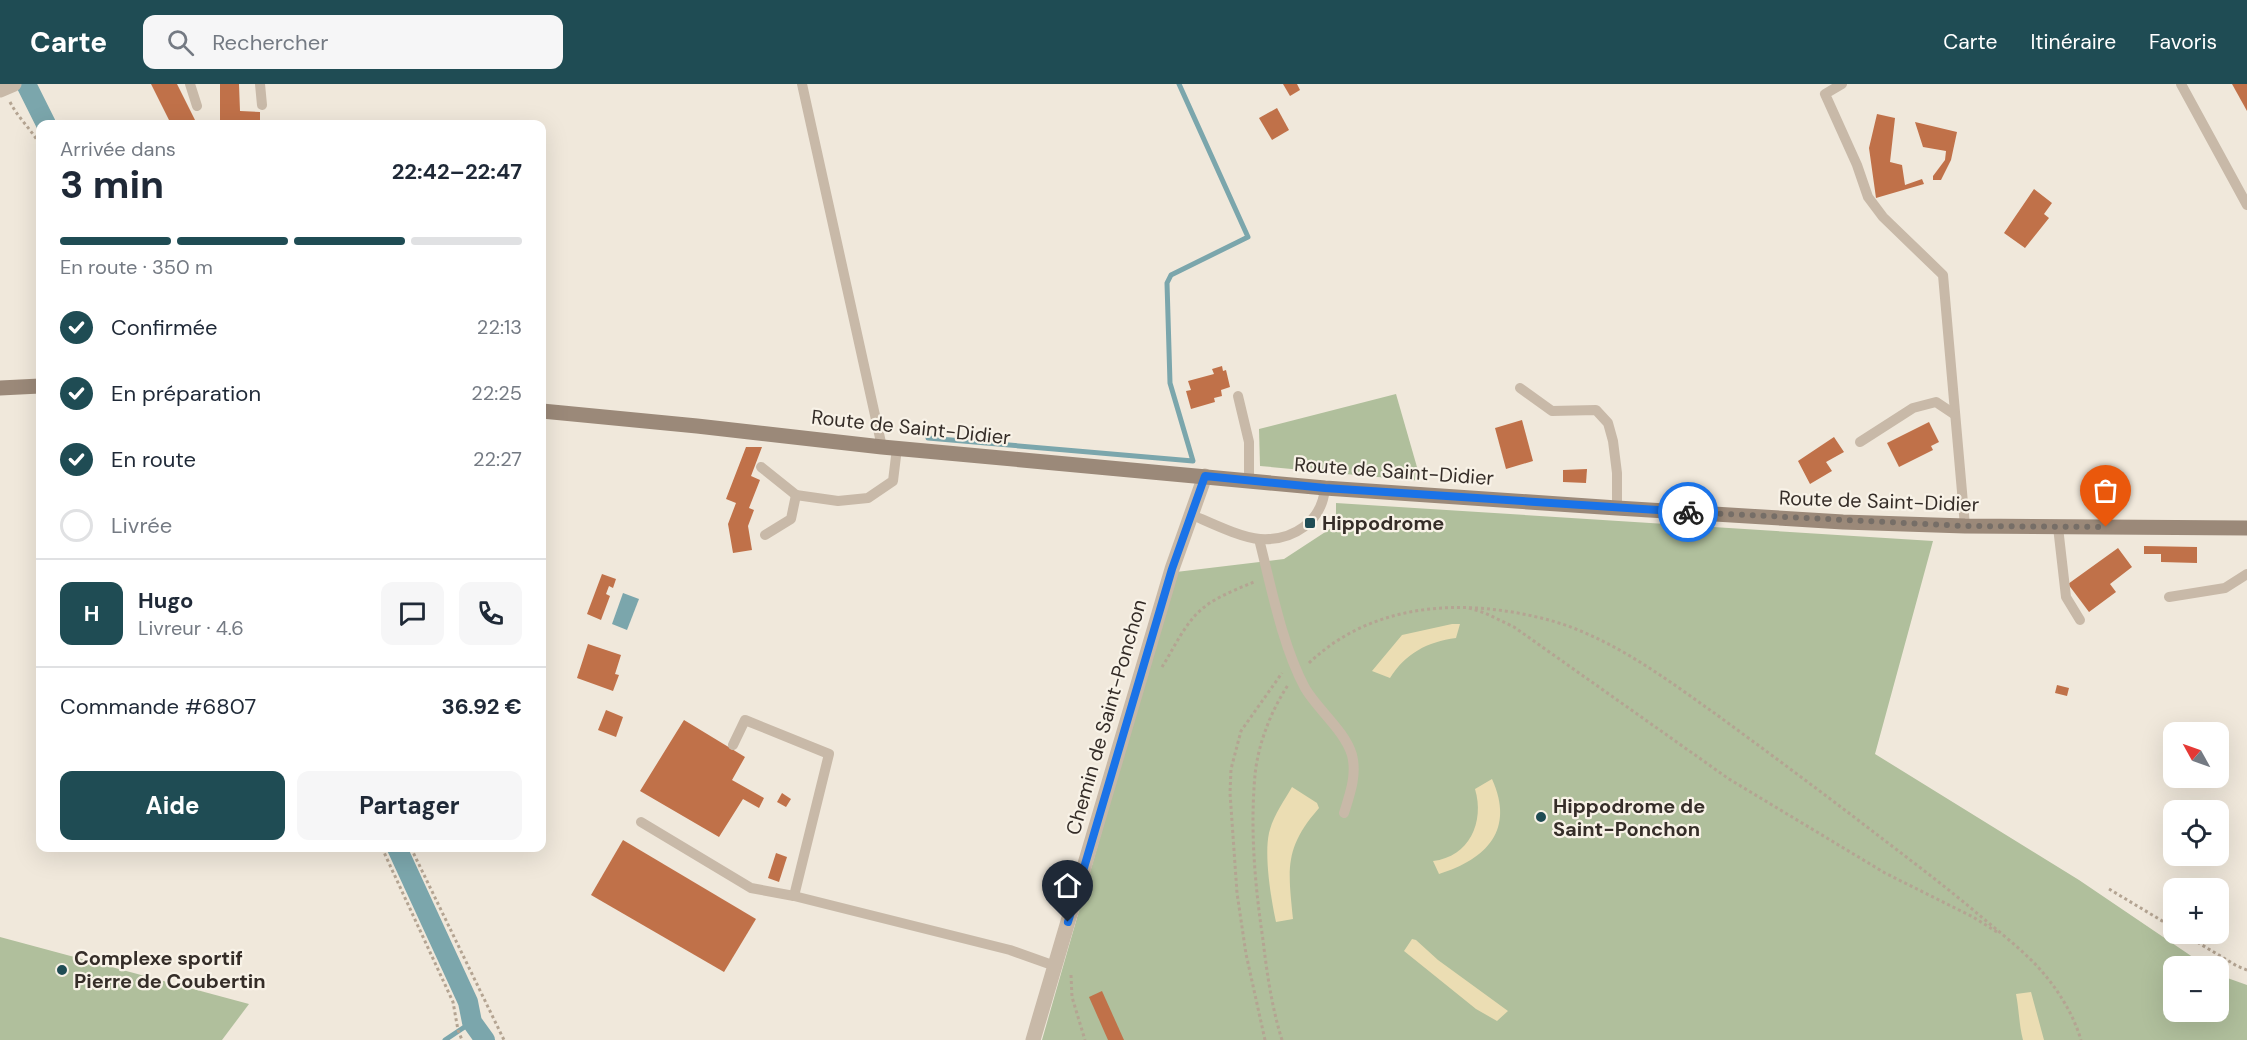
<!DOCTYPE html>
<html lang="fr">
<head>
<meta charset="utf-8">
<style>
  body { margin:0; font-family:"DM Sans",sans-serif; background:#f6f6f7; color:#1f2937; height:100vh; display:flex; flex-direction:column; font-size:22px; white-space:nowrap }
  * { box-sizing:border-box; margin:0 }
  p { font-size:20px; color:#747a83 }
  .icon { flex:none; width:33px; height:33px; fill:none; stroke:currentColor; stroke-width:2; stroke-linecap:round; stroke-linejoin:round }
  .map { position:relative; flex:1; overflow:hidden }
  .sheet { position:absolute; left:36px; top:36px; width:510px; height:732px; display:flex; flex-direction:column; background:#fff; border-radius:12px; box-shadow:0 6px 24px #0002 }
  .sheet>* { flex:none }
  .needle { width:39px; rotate:310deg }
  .tools { position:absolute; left:2163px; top:638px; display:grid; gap:12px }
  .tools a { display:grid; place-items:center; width:66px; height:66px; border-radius:12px; background:#fff; box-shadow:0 6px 24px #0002; font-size:30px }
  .pin { position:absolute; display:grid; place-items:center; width:51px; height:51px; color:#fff; margin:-62px -26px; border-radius:50% 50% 50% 0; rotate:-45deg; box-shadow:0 0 6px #0007 }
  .pin .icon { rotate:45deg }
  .courier { position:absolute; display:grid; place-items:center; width:60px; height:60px; margin:-30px; border:4px solid #1a73e8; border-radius:50%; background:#fff; color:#222; box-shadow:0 2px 8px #0007 }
  .head em { font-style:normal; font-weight:700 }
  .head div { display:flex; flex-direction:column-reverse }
  .head { display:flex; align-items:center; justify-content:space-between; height:102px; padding:0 24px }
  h1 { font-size:39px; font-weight:700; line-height:45px }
  .bar { display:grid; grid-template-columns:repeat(4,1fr); gap:9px 6px; align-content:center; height:72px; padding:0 24px }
  .bar i { height:8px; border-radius:4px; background:#e0e1e3 }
  .bar .current { background:#1f4c54 }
  .bar p { grid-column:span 4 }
  .line { display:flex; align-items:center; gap:15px; padding:0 24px; border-top:2px solid #e0e1e3 }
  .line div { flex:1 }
  .round { display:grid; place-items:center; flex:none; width:63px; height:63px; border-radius:12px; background:#f6f6f7 }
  ol { padding:0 24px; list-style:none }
  li { display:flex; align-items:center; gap:18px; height:66px }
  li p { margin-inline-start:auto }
  li .icon { padding:6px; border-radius:50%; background:#1f4c54; color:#fff; stroke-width:4 }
  li:last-child { color:#747a83 }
  li i { width:33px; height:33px; border:3px solid #e0e1e3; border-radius:50% }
  .cta { display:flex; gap:12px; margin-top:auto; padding:12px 24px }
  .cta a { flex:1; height:69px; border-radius:12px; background:#1f4c54; color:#fff; font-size:24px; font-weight:700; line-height:69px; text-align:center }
  .cta a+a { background:#f6f6f7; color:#1f2937 }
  header { display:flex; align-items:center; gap:36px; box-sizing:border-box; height:84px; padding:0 30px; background:#1f4c54; color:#fff }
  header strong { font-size:28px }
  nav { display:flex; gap:33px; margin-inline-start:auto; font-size:21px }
  .search { width:420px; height:54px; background:#f6f6f7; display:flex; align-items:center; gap:15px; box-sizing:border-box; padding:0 21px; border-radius:12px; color:#747a83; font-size:22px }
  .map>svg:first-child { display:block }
  .green { fill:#b0bf9c }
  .sand { fill:#ebddb3 }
  .water { fill:#7ba6ac }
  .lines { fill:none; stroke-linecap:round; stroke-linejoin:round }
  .stream { stroke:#7ba6ac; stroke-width:5 }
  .canal { stroke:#7ba6ac; stroke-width:20 }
  .building { fill:#c07149 }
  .path { stroke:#b4a492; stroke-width:3; stroke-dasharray:3 3; stroke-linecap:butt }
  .service { stroke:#c8b9a8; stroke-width:10 }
  .minor { stroke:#c8b9a8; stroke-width:15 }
  .secondary { stroke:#9b8979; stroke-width:15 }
  .done { stroke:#766e67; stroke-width:6; stroke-dasharray:0 10.8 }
  .route { stroke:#1a73e8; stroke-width:8 }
  .poi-dot { fill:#1f4c54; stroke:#f8f2e7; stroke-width:2 }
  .labels { text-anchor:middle; stroke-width:4.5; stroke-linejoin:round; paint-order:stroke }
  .street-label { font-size:20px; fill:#352d28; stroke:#f8f2e7 }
  .poi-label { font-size:20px; font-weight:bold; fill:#352d28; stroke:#f8f2e7; text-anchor:start }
</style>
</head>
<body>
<header>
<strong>Carte</strong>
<div class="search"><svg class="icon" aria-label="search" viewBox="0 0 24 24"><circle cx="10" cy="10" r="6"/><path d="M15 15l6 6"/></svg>Rechercher</div>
<nav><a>Carte</a><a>Itinéraire</a><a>Favoris</a></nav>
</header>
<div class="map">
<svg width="2247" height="956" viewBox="0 0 2247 956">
  <rect width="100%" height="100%" fill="#f0e8db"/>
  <!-- green -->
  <g class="green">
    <path d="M1396,310l25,87 -161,-15 -1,-37z"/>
    <path d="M1336,419l597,38 -58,213 204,126 127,86h-32v45h44l1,-36 28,10v55h-1205l134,-468 108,-13 52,-34z"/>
    <path d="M0,853l249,67 -27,36h-222z"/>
  </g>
  <!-- sand -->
  <g class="sand">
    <path d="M1452,540h8l-4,14c-29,4 -50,15 -66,40l-18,-7 30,-36z"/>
    <path d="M1492,695c23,51 -5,80 -53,95l-6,-13c36,-4 52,-39 42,-72z"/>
    <path d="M1292,703l25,16 2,5c-35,40 -31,61 -26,111l-17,3c-5,-23 -12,-66 -7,-89 4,-17 15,-32 23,-46z"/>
    <path d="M1412,855l4,1 22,20 70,51 -11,10 -21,-12 -72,-58z"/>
    <path d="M2031,908l13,48h-21c-4,-15 -4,-31 -7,-46z"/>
  </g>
  <!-- water -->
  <path class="water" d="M623,509l16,6 -12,31 -15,-6z"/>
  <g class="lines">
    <!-- stream -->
    <g class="stream">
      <path d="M928,354l265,23 -23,-78 -3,-100 4,-8 77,-38 -69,-153"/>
      <path d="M445,956l27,-18"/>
    </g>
    <!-- canal -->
    <g class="canal">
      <path d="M26,0l20,40"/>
      <path d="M397,764l71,154 4,20 13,18"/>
    </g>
  </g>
  <!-- building -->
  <g class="building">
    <path d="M151,0h26l20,40h-26z"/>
    <path d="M220,0h19l1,27 20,1v12h-40z"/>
    <path d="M1283,0h14l3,6 -10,6z"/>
    <path d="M2232,0h15v27z"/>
    <path d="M1277,24l12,22 -17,10 -13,-22z"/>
    <path d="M1877,30l18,4 -5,44 12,3 3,20 17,-6 2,5 -48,14 -7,-50z"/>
    <path d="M1915,38l42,10 -6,28 -10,20h-8v-4l12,-16 1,-9 -23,-4z"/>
    <path d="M2034,105l18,14 -8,11 5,4 -24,30 -21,-15z"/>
    <path d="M1222,282l1,5 3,-1 4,17 -9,3 1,6 -8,2 1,4 -24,7 -5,-18 5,-1 -3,-9 26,-7 -2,-5z"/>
    <path d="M1522,336l11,41 -27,8 -11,-41z"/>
    <path d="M1929,338l10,20 -8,4 2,4 -34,17 -12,-24z"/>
    <path d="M1834,353l10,15 -18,10 6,9 -22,13 -12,-23z"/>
    <path d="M746,363h16l-11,29 9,4 -11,28 5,2 -6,16 4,24 -19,3 -5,-29 8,-21 -10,-4z"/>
    <path d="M1587,385l-1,14 -23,-1v-12z"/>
    <path d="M2144,462l53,1v16l-36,-1v-8h-17z"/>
    <path d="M2118,464l14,19 -22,17 6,8 -27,20 -21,-28z"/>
    <path d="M602,490l14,5 -3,9 -4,-2 -3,8 4,2 -9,24 -14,-6z"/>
    <path d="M588,560l33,11 -6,19 4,1 -6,16 -36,-13z"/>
    <path d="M2057,601l12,3 -2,8 -12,-3z"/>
    <path d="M606,626l17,7 -7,20 -18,-7z"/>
    <path d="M684,636l61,37 -13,23 32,18 -5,10 -16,-9 -24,38 -79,-46z"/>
    <path d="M782,709l9,6 -5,8 -9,-5z"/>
    <path d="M623,756l133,79 -32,53 -133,-77z"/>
    <path d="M776,769l11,4 -8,25 -11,-4z"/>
    <path d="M1102,907l22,49h-16l-19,-43z"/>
  </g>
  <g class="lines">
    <!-- path -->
    <g class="path">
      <path d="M10,18c8,16 22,28 30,43"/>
      <path d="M1469,524l16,5 29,14 215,152 156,94 88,44 24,15"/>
      <path d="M1309,579c64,-61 154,-65 236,-44 63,16 120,59 172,96 48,35 95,70 141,105 40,31 81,61 120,94 20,17 42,34 60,53 19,21 35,46 43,73"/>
      <path d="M1162,583c12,-19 23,-44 40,-58 15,-13 36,-20 54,-28"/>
      <path d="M382,764l71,154 5,28 4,10"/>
      <path d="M411,764l93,192"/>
      <path d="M2109,805l65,39"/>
      <path d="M2182,849l55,33 10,4"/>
      <path d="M1071,891l1,22 13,43"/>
      <path d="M1265,956l-19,-86 -9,-61 -7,-100 1,-24 10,-38 41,-58"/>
      <path d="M1282,956c-10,-32 -15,-66 -19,-100 -8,-54 -13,-110 -8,-165 3,-31 16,-64 33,-90"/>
    </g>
    <!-- service -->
    <g class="service">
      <path d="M190,0l7,22"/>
      <path d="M260,0l2,21"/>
      <path d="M802,0l80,363"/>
      <path d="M1842,0l-17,10 32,71 11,32 15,20 60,58 22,251"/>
      <path d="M2181,0l66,121"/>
      <path d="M1520,304l32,23 44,-1 12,13 5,18 4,32v35"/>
      <path d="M1238,312l11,46v38"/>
      <path d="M1860,358l53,-34 23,-6 18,12"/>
      <path d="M761,383l35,28"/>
      <path d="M1190,430c19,8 51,24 70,25 33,2 62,-17 65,-51"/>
      <path d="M2058,443l8,70 14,23"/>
      <path d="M765,451l26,-16 5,-24 42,6 30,-3 25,-17 4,-33"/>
      <path d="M1259,455c12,47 23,106 46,149 13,22 40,43 47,67 5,20 -2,39 -8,58"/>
      <path d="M2169,513l56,-9 22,-14"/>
      <path d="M733,661l12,-25 84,34 -35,142"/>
      <path d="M641,738l110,66 43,8 216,54 45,16"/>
    </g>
    <!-- minor -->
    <g class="minor">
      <path d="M0,6l14,-6"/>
      <path d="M1033,956l139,-471 33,-93"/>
    </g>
    <!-- secondary -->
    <g class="secondary">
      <path d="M0,304l40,-2"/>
      <path d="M542,327l155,15 185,21 443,41 292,20 226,14 122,4 282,2"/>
    </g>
  </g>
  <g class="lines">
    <!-- done -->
    <path class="done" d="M1688,428l277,14 141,1"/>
    <!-- route -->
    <path class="route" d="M1068,838l104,-353 33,-93 120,12 363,24"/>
  </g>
  <!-- markers -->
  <g class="poi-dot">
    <rect x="1304" y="433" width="12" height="12" rx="3"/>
    <circle cx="1541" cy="733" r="6"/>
    <circle cx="62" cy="886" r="6"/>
  </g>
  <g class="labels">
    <!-- street labels -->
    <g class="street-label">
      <text transform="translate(911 343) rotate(6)" y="7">Route de Saint-Didier</text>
      <text transform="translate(1394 387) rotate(4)" y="7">Route de Saint-Didier</text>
      <text transform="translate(1879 417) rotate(2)" y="7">Route de Saint-Didier</text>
      <text transform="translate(1106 633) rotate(-74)" y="7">Chemin de Saint-Ponchon</text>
    </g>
    <!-- poi labels -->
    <g class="poi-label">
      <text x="1322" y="446">Hippodrome</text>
      <text x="1553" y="729">Hippodrome de<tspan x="1553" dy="23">Saint-Ponchon</tspan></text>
      <text x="74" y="881">Complexe sportif<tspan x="74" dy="23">Pierre de Coubertin</tspan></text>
    </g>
  </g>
</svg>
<div class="tools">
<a><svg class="needle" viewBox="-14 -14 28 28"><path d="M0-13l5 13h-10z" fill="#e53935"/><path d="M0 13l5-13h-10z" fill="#747a83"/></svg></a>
<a><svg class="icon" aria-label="locate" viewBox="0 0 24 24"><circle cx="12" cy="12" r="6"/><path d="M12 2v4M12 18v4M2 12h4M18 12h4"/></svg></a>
<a>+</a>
<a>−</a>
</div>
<div class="pin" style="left:2106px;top:443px;background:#ea580c"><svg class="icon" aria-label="bag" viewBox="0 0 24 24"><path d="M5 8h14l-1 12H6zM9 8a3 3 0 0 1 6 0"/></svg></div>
<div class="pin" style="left:1068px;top:838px;background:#1f2937"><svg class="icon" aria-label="home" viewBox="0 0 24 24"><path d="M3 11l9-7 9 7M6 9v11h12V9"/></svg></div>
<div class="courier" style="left:1688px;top:428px"><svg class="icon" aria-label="bike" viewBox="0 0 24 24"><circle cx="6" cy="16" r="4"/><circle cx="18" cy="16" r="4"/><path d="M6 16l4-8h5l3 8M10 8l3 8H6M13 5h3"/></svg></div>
<section class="sheet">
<div class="head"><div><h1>3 min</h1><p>Arrivée dans</p></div><em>22:42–22:47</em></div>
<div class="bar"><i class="current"></i><i class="current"></i><i class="current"></i><i></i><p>En route · 350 m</p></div>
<ol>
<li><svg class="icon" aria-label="check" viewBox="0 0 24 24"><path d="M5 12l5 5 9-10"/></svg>Confirmée<p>22:13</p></li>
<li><svg class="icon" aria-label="check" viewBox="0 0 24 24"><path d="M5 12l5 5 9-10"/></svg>En préparation<p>22:25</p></li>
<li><svg class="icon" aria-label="check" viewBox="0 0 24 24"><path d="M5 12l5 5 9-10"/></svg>En route<p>22:27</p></li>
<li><i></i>Livrée</li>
</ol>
<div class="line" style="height:108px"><b class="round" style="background:#1f4c54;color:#fff">H</b><div><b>Hugo</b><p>Livreur · 4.6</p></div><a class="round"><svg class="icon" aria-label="chat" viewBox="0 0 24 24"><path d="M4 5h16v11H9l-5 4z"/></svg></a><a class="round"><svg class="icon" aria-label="phone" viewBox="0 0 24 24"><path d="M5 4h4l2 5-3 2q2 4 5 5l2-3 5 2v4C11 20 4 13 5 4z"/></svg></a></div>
<div class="line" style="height:78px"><div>Commande #6807</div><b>36.92 €</b></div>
<div class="cta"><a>Aide</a><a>Partager</a></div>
</section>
</div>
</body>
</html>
